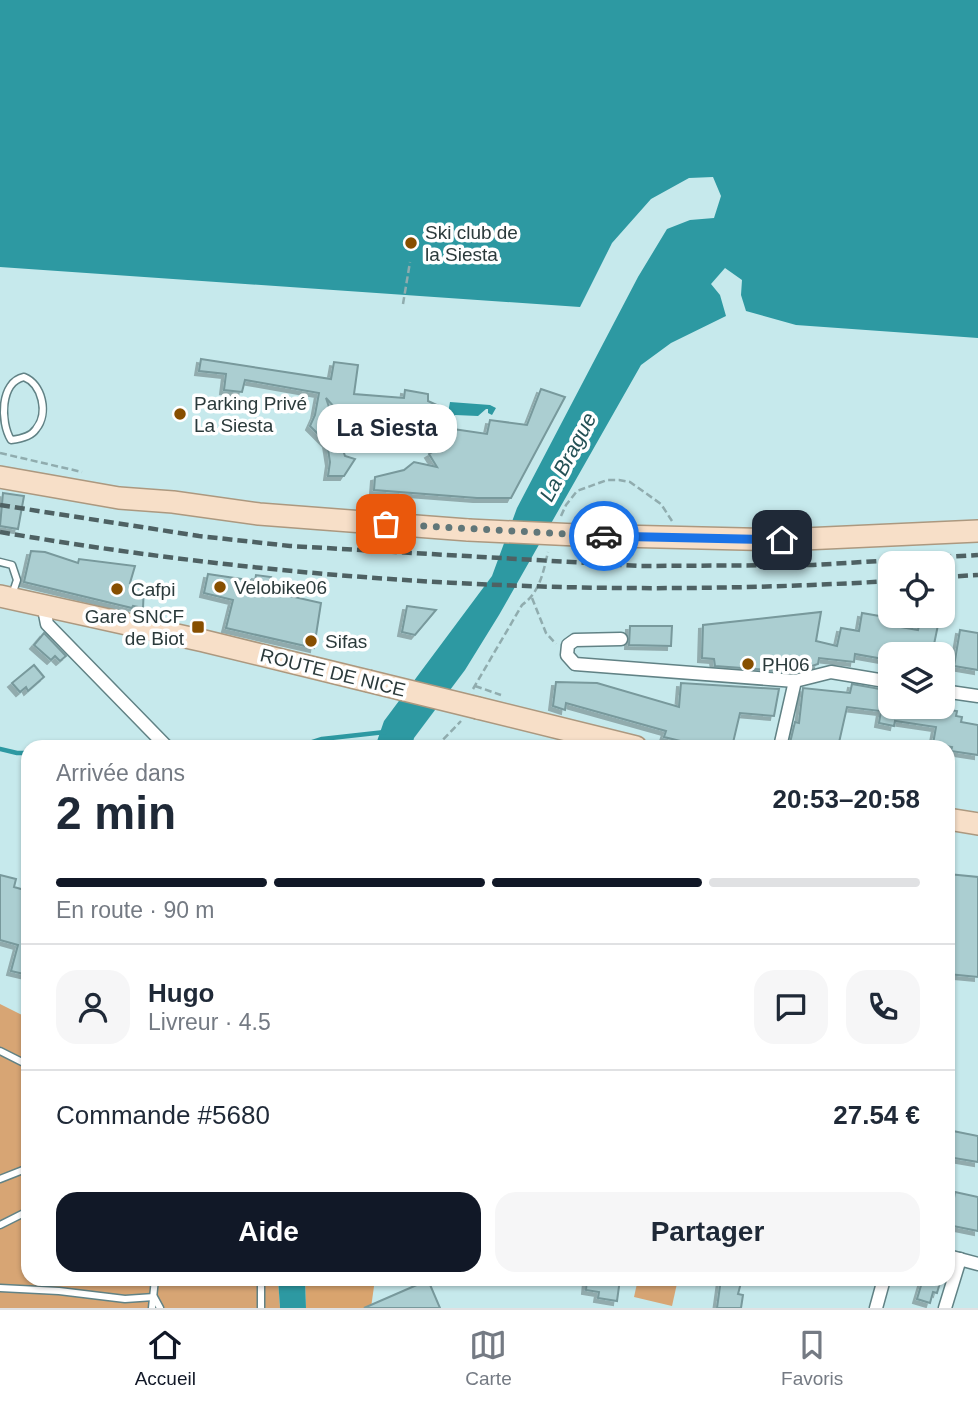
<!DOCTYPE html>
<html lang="fr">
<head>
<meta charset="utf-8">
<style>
  body { margin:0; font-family:Helvetica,sans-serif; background:#f6f6f7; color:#1f2937; height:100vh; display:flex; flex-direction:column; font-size:26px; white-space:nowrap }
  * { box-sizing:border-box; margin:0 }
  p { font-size:23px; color:#747a83 }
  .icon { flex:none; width:38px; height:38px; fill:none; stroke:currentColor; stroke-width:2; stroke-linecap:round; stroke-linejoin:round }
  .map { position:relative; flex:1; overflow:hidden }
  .details { position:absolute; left:21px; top:740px; width:934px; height:546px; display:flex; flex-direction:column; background:#fff; border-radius:21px; box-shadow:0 2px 5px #0004 }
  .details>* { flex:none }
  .fabs { position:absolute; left:878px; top:551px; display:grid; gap:14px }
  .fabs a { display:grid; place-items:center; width:77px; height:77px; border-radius:14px; background:#fff; box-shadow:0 2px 5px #0004; font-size:35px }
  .pin { position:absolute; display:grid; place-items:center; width:60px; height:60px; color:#fff; margin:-30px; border-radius:14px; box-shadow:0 4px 10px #0006 }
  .courier { position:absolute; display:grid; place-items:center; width:70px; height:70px; margin:-35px; border:5px solid #1a73e8; border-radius:50%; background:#fff; color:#222; box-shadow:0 2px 9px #0007 }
  .bubble { position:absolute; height:49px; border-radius:21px; background:#fff; box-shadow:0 2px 5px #0004; font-size:23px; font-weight:700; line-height:49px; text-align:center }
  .summary em { font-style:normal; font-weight:700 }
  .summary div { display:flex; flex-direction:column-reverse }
  .summary { display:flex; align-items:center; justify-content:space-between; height:119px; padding:0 35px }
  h1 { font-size:46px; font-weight:700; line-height:52px }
  .bar { display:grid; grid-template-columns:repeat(4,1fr); gap:10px 7px; align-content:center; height:84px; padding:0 35px }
  .bar i { height:9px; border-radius:5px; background:#e0e1e3 }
  .bar .active { background:#111827 }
  .bar p { grid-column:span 4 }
  .line { display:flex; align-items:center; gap:18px; padding:0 35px; border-top:2px solid #e0e1e3 }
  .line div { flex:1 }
  .round { display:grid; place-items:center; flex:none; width:74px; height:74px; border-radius:21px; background:#f6f6f7 }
  .cta { display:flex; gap:14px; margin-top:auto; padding:14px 35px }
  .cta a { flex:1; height:80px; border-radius:21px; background:#111827; color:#fff; font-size:28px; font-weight:700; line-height:80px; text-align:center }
  .cta a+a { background:#f6f6f7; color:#1f2937 }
  .tab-bar { display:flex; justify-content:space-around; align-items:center; height:98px; border-top:2px solid #e0e1e3; background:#fff; font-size:19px; color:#747a83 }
  .tab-bar a { display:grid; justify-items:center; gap:4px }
  .tab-bar .active { color:#111827 }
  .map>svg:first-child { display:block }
  .green { fill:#d7a574 }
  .forest { fill:#d9a46e }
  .water { fill:#2d99a2 }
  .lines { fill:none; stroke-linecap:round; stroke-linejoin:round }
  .stream { stroke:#2d99a2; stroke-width:4.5 }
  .building { fill:#abced1; stroke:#78999c; stroke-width:2; filter:url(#shadow) }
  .service-casing { stroke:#618285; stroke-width:9 }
  .minor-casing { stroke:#618285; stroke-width:15 }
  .primary-casing { stroke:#ac987f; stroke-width:24 }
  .path { stroke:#90acae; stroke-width:2.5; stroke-dasharray:7 3.5; stroke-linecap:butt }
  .service { stroke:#fff; stroke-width:6 }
  .minor { stroke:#fff; stroke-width:12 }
  .primary { stroke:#f7dfc8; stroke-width:21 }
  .rail { stroke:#4e6163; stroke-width:4.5; stroke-dasharray:10 5; stroke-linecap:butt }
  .primary-bridge-casing { stroke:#ac987f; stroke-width:24; stroke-linecap:butt }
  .primary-bridge { stroke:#f7dfc8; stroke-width:21 }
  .done { stroke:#617779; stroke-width:7; stroke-dasharray:0 12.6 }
  .route { stroke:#1a73e8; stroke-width:9 }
  .poi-dot { fill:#874f00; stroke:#fff; stroke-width:2.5 }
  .labels { text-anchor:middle; stroke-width:7; stroke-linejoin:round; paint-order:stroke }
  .poi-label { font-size:19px; fill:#2b3a3b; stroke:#fff; text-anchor:start }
  .street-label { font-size:19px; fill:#2b3a3b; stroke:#fff }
  .water-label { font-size:21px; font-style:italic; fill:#245155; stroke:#fff }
</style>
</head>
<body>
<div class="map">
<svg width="978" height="1308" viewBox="0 0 978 1308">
  <defs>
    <filter id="shadow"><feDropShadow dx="-4" dy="4" stdDeviation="0" flood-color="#0004"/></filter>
  </defs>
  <rect width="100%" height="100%" fill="#c6e9ec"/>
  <!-- green -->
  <g class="green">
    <path d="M0,1004l28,14v261h250l2,29h-280z"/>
    <path d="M638,1279h40l-6,27 -38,-9z"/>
  </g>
  <!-- forest -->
  <path class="forest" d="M305,1279h70l-4,29h-65z"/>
  <!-- water -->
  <g class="water">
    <path d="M0,0h978v338l-182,-13 -50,-14 -5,-16 1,-15 -17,-12 -14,16 9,11 6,21 -55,27 -30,22 -142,250 -34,55 -51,68 -2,9h-37l9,-26 108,-145 25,-68 121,-231 29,-48 23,-9 24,-2 7,-22 -8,-19 -24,1 -38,21 -39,44 -32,64 -580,-40z"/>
    <path d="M450,402l40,3 6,3 -4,7 -4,-2v-4h-2l-8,7 -23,-1 -4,8 -6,2 -2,-6 4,-1z"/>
    <path d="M278,1279h27l1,29h-26z"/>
  </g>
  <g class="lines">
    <!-- stream -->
    <g class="stream">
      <path d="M297,747l25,-8 63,-7"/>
      <path d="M0,749l17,4h11"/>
    </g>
  </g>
  <!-- building -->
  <g class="building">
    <path d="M201,359l130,20 3,-17 24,3 -4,29 50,4 1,-8 23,4v7l13,6 -27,10 -11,11 -20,-3 -27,6 -30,-33 19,58 10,3 -11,17h-16l2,-14 -3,-19 -17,-17 5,-11 4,-22 -74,-13 -3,12 -18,-2 2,-16 -27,-3z"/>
    <path d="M541,389l24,8 -54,101h-34l-103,-8 1,-13 29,-7 10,-8 23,5 -8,-13 5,-3 5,-24 48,7 3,-14 37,5z"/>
    <path d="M3,493l21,3 -6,33 -18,-3z"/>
    <path d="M31,551l14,1 33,11 1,-4 56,7 -5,17 14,3 -1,22 -10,-2 -1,2 -108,-26z"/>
    <path d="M208,574l47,7 1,-6 15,2 -2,6 14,2 -2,9 40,9 -7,45 -88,-20 7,-28 -29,-7z"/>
    <path d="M407,606l29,4 -21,25 -13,-3z"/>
    <path d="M821,612l-5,29 21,5 4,-18 18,3 3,-18 35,6 -2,7 23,4 2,-8 18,3 -6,29h-42l-1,6 -34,-6 -1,8 -35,-4 -1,6 -24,8 -79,-6 -1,-7 -12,-1 1,-33z"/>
    <path d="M630,626h42l-1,20 -42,-1z"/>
    <path d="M960,630l18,3v37l-24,-4z"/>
    <path d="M44,633l22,23 -6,5 -5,-5 -4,4 -17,-15z"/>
    <path d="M34,665l10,12 -16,14 -2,-4 -6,5 -8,-9z"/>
    <path d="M556,682l41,1 82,24 2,-24 98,6 -5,27 -34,-3 -8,34h-27l-41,-10 2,-6 -100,-28 -1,7 -12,-4z"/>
    <path d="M852,684l39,7v16h32l34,4 -1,5 6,1 -1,5 17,3v30l-27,-4 1,-4 -19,-3 3,-17 -41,-6 -1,5 -15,-3 2,-12 -34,-4 -9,40h-49l6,-25 4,1 4,-35 47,5z"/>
    <path d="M948,874l30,3v100l-30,-3z"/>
    <path d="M0,875l16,4 -2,8 14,4 -3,29 3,1v54l-17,-4 7,-26 -18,-5z"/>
    <path d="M948,1130l30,6v26l-30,-5z"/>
    <path d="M955,1192l23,5v34l-30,-6v-21l2,-7 4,1z"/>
    <path d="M587,1279h33l-3,22 -19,-3 1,-6 -13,-2z"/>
    <path d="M721,1279h21l-4,15 5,1 -2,13h-24z"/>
    <path d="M923,1279h18l-4,14 -4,-1 -3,11 -13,-4z"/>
    <path d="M428,1280l12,28h-76l39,-17z"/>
  </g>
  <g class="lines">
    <defs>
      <g id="service">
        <path d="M24,377c18,7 25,36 12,52 -5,8 -16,10 -25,11 -11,-18 -11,-58 13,-63z"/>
        <path d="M0,562l12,3 5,15 -4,12"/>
        <path d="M0,1051l28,14"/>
        <path d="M0,1179l28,-11"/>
        <path d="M0,1225l28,-14"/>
        <path d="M0,1288l59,3 66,8 29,-2 6,11"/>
        <path d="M152,1308l3,-29"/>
        <path d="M261,1308v-29"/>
      </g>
      <g id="minor">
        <path d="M43,604l4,20 120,123"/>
        <path d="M621,639l-46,1 -7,5 -1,10 8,9 220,17 36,-9 60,10"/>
        <path d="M943,691l35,5"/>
        <path d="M780,747l15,-66"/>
        <path d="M948,1256l30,8"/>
        <path d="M876,1308l8,-29"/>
        <path d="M945,1308l15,-49"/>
      </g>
      <g id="primary">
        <path d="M0,477l119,21 54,4 86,12 209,16"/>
        <path d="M577,535l205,5 196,-9"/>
        <path d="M0,596l204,45 164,40"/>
        <path d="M478,708l158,39"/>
        <path d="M948,819l30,5"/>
      </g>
    </defs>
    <!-- service casing -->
    <use href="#service" class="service-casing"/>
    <!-- minor casing -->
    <use href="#minor" class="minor-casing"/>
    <!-- primary casing -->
    <use href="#primary" class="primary-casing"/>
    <!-- path -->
    <g class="path">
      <path d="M403,304l7,-42"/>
      <path d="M0,453l82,19"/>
      <path d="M561,516l5,-11 11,-14 30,-11h12l11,2 31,22 11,17"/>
      <path d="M532,598l14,35 10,11"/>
      <path d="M475,686l26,9"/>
      <path d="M473,689l49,-84c18,-13 21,-32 26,-53"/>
      <path d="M436,747l25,-26"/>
    </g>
    <!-- service -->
    <use href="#service" class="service"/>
    <!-- minor -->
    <use href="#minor" class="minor"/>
    <!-- primary -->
    <use href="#primary" class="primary"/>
    <!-- rail -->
    <g class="rail">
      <path d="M0,505l199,31 91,10 351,20 172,-1 165,-10"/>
      <path d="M0,532c298,51 589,67 891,49"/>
      <path d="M943,577l35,-2"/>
    </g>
    <defs>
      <g id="primary-bridge">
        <path d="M468,530l109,5"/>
        <path d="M368,681l110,27"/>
      </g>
    </defs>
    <!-- primary-bridge casing -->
    <use href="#primary-bridge" class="primary-bridge-casing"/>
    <!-- primary-bridge -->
    <use href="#primary-bridge" class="primary-bridge"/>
  </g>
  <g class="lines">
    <!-- done -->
    <path class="done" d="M386,524l218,12"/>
    <!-- route -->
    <path class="route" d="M604,536l178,4"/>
  </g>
  <!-- markers -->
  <g class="poi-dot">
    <circle cx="411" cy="243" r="7"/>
    <circle cx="180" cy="414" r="7"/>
    <circle cx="220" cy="587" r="7"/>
    <circle cx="117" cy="589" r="7"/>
    <rect x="191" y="620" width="14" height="14" rx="3.5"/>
    <circle cx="311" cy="641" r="7"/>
    <circle cx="748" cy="664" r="7"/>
  </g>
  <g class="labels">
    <!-- poi labels -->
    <g class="poi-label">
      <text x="425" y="239">Ski club de<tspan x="425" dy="22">la Siesta</tspan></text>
      <text x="194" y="410">Parking Privé<tspan x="194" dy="22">La Siesta</tspan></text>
      <text x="234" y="594">Velobike06</text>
      <text x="131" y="596">Cafpi</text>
      <text x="184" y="623" text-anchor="end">Gare SNCF<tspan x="184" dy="22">de Biot</tspan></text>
      <text x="325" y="648">Sifas</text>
      <text x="762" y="671">PH06</text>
    </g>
    <!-- street labels -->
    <g class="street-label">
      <text transform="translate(333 672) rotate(14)" y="7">ROUTE DE NICE</text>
    </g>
    <!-- water labels -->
    <g class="water-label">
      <text transform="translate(568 457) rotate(-62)" y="7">La Brague</text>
    </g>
  </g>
</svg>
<div class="fabs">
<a><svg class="icon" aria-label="locate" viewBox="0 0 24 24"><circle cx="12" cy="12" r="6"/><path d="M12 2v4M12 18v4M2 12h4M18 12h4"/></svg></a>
<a><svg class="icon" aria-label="layers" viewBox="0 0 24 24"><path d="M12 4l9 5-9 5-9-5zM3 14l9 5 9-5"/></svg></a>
</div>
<div class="pin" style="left:386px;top:524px;background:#ea580c"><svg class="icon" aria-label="bag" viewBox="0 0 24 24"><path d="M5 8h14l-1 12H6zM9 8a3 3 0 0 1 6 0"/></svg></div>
<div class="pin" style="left:782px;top:540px;background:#1f2937"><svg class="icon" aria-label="home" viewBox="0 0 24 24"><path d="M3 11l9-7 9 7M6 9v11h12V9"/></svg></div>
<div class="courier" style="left:604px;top:536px"><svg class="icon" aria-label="car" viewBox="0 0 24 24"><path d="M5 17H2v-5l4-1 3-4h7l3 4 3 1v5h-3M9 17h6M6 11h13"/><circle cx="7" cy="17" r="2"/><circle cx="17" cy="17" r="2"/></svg></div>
<div class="bubble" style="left:317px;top:404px;width:140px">La Siesta</div>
<section class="details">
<div class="summary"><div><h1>2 min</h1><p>Arrivée dans</p></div><em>20:53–20:58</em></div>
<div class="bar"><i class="active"></i><i class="active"></i><i class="active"></i><i></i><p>En route · 90 m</p></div>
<div class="line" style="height:126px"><a class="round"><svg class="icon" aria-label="person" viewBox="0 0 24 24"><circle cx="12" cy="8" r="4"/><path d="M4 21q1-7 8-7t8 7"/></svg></a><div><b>Hugo</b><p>Livreur · 4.5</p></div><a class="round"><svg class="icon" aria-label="chat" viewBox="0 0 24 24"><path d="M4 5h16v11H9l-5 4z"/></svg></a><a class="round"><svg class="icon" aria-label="phone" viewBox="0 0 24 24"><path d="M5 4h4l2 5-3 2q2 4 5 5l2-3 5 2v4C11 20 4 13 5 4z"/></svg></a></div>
<div class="line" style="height:91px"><div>Commande #5680</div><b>27.54 €</b></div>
<div class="cta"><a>Aide</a><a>Partager</a></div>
</section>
</div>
<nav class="tab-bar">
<a class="active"><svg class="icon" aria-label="home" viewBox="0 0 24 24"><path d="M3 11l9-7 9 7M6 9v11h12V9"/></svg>Accueil</a>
<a><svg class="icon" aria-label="map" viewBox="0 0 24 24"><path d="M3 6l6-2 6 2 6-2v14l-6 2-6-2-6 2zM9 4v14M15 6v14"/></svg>Carte</a>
<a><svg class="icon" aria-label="saved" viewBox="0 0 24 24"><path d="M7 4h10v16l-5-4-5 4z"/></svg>Favoris</a>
</nav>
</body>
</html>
